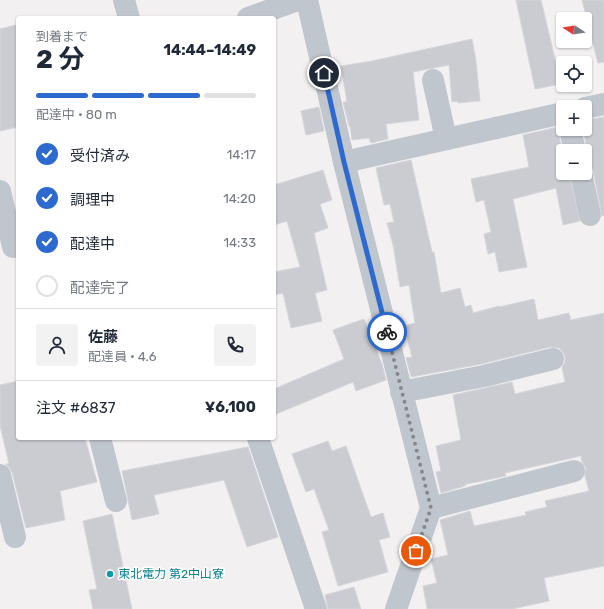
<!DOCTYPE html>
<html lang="ja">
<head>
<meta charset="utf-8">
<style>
  body { margin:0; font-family:Rubik,"Noto Sans JP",sans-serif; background:#f2f2f3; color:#1f2937; height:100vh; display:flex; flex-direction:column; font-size:15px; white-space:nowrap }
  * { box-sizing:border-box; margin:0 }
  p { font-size:13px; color:#747a83 }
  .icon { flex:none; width:22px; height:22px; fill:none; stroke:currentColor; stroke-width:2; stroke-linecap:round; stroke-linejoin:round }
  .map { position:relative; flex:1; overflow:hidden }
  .drawer { position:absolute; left:16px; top:16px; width:260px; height:424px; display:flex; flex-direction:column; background:#fff; border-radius:4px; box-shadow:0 1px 3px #0004 }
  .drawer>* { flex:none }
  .needle { width:26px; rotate:282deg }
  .fabs { position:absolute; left:556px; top:12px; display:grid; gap:8px }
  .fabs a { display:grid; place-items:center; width:36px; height:36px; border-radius:4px; background:#fff; box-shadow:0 1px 3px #0004; font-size:20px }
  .pin { position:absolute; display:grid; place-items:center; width:34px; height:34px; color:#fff; margin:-17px; border:2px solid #fff; border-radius:50%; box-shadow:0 1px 4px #0007 }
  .courier { position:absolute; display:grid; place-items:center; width:40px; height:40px; margin:-20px; border:3px solid #2d6acf; border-radius:50%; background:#fff; color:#222; box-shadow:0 1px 5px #0007 }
  .summary em { font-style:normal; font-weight:700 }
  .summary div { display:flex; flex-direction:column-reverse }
  .summary { display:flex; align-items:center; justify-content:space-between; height:68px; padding:0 20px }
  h1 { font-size:26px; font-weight:700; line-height:30px }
  .bar { display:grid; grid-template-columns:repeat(4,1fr); gap:6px 4px; align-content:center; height:48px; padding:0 20px }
  .bar i { height:5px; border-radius:3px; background:#e0e1e3 }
  .bar .active { background:#2d6acf }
  .bar p { grid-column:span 4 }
  .line { display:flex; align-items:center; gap:10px; padding:0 20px; border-top:1px solid #e0e1e3 }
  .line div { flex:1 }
  .round { display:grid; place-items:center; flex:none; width:42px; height:42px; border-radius:4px; background:#f2f2f3 }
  ol { padding:0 20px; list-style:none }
  li { display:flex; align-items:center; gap:12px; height:44px }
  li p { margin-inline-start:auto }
  li .icon { padding:4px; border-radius:50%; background:#2d6acf; color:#fff; stroke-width:4 }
  li:last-child { color:#747a83 }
  li i { width:22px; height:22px; border:2px solid #e0e1e3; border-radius:50% }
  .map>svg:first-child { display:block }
  .building { fill:#cbccd2; stroke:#d5d6db }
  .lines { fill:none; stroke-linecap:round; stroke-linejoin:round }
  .minor { stroke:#c0c6cd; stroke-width:22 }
  .done { stroke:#85898f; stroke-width:4; stroke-dasharray:0 7.2 }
  .route { stroke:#2d6acf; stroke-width:5 }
  .culture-dot { fill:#0f9aa8; stroke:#fff; stroke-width:1.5 }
  .labels { text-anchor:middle; stroke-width:3; stroke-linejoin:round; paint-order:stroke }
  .culture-label { font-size:12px; fill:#0d838f; stroke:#fff; text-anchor:start }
</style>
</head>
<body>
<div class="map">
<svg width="604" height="609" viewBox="0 0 604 609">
  <rect width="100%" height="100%" fill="#f2f0f0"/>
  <!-- building -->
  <g class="building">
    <path d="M516,0h25l20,84 -26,5z"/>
    <path d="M582,0h22v62l-6,1z"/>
    <path d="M16,25l2,10v92l-18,4v-102z"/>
    <path d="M472,39l4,22 4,40 -22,2v-2l-6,1 -3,-37 -36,7 6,48 -33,4 2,15 -17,4 -2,-5 -17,2 -2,-14h-1l-6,-24h4l-6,-36 31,-5z"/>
    <path d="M319,107l5,24 -18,4 -5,-24z"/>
    <path d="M604,117v99h-2l-9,-46 -3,-5 -5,-4 2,-12 -4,-20h2v-9z"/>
    <path d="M558,127v5l5,22v19h6l11,48 -17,4 -7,-37 -43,11 14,68 -28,5 -4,-20 -7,2 -4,-20 7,-2 -7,-32 -8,2 -5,-23 58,-12 -6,-32z"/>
    <path d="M411,160l21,92h2l7,41 19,-5 5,19 6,-2 2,8 26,-7v1l35,-8 4,21 31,-7 2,7 33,-7v253l-60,12 5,23 -37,8h-85l-4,-23 14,-3 -6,-24 17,-4 -8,-35 30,-9 4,15 52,-11 -1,-3 22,-5 -2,-6 44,-10 -4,-15 1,-8 -4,-6 -1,-6 -76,17 1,3 -39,8 -2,1v1l-24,7 -5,-21 5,-1 -5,-25 25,-6 -8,-45 59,-13 3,12 50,-12 -3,-15 3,-5v-6l-3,-5 -3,-3 -9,-1 -69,17 -70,13 -5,-19 6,-1 -8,-31 11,-3 -6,-38 -9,2 -7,-42 -6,-22 7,-1 -4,-18 -6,1 -8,-37z"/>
    <path d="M323,170l9,30 -12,4 8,24 -14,5 13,57 -12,3 7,28 -31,7 -8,-35 -9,2v-23l26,-5 -13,-46 -13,4v-40z"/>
    <path d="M364,319l18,45 4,16 -30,11 -3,-9 -79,33v-26l70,-30 -11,-29z"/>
    <path d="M18,381v57h67l12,44 -37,9 5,29 -39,8 -14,-56 -3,-5 -4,-3h4l-9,-39v-40z"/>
    <path d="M328,441l4,10 14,-5 25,71 12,-4 7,24 -11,3 9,32 -50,14 -16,-54 7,-2 -15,-41 -8,3 -14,-38z"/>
    <path d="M248,447l30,90 -31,10 -23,-67 -70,15 5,19 -27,6 -10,-49z"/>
    <path d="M112,514l20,95h-39l-4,-19 8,-1 -14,-68z"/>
    <path d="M354,587l7,22h-33l-3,-14z"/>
  </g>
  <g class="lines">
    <!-- minor -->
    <g class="minor">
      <path d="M124,0l5,18"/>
      <path d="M307,0l37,162 87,346 -35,101"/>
      <path d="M248,18l50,-18"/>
      <path d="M433,80l13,59"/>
      <path d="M585,108l19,-4"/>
      <path d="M570,129l5,22"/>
      <path d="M344,162l219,-49"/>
      <path d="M581,173l9,42"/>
      <path d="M0,191l13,56"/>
      <path d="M401,392l83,-16 69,-17"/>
      <path d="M100,438l16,63"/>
      <path d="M258,438l58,171"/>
      <path d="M0,475l15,62"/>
      <path d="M431,508l143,-37"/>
    </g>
  </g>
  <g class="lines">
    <!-- done -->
    <path class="done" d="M387,332l44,176 -15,43"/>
    <!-- route -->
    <path class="route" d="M324,73l20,89 43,170"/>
  </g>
  <!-- markers -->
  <circle class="culture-dot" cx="110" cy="574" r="4"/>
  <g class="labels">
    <!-- culture labels -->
    <g class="culture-label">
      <text x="118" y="578">東北電力 第2中山寮</text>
    </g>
  </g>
</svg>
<div class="fabs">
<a><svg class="needle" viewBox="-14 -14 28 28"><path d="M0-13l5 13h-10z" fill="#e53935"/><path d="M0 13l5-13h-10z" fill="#747a83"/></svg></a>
<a><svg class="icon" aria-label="locate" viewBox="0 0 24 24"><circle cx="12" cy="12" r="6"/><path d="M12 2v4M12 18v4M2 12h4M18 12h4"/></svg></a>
<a>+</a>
<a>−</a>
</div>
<div class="pin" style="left:416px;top:551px;background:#ea580c"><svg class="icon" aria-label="bag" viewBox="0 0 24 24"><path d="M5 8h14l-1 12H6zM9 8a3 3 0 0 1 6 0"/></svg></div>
<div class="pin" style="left:324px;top:73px;background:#1f2937"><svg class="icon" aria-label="home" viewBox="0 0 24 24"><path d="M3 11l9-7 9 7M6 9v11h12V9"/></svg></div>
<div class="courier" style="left:387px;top:332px"><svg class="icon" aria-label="bike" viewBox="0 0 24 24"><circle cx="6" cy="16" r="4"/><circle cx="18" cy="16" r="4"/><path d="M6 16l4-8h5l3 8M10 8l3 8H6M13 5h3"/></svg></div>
<section class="drawer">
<div class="summary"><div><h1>2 分</h1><p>到着まで</p></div><em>14:44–14:49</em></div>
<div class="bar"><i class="active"></i><i class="active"></i><i class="active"></i><i></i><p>配達中 · 80 m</p></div>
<ol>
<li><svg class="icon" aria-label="check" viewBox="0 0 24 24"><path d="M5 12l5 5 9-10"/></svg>受付済み<p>14:17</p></li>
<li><svg class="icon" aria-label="check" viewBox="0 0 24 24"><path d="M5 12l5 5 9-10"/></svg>調理中<p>14:20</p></li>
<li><svg class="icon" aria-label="check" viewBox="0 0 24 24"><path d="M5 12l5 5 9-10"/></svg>配達中<p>14:33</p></li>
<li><i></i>配達完了</li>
</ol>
<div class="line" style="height:72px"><a class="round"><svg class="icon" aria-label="person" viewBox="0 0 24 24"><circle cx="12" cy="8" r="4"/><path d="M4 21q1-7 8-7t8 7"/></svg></a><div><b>佐藤</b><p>配達員 · 4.6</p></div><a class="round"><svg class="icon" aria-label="phone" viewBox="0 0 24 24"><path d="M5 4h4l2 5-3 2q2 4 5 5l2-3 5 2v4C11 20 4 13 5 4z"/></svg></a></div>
<div class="line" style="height:52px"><div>注文 #6837</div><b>¥6,100</b></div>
</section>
</div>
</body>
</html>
